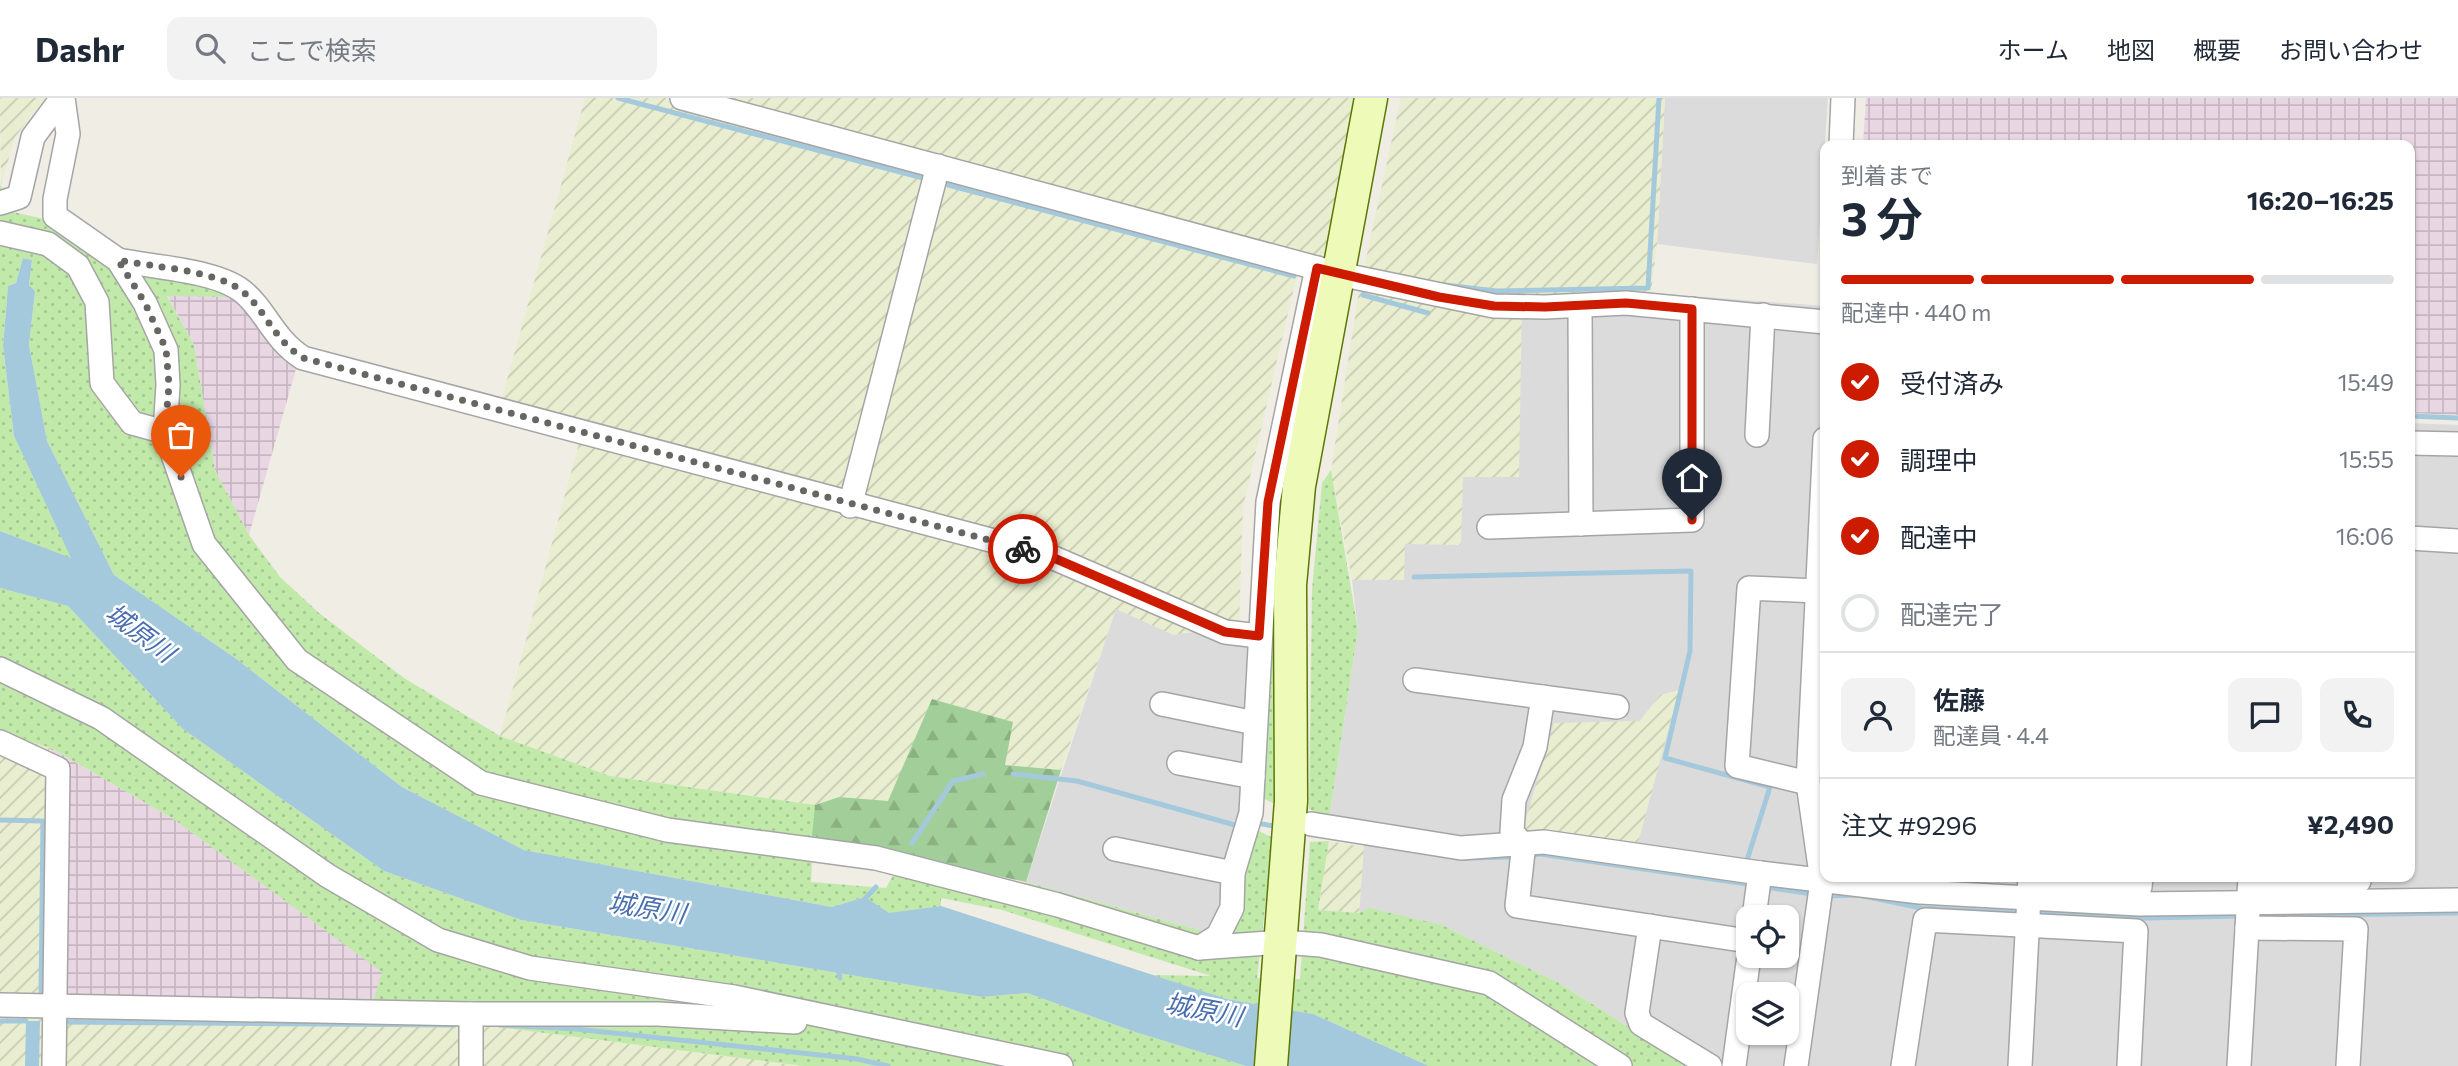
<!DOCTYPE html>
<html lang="ja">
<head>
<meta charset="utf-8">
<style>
  body { margin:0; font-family:Commissioner,"Noto Sans JP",sans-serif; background:#f2f2f3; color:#1f2937; height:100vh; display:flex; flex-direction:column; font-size:26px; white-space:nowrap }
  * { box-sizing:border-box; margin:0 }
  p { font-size:23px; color:#747a83 }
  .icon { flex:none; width:38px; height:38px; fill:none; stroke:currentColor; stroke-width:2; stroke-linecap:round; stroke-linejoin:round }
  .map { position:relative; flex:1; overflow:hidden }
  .details { position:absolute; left:1820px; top:42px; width:595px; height:742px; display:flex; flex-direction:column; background:#fff; border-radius:14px; box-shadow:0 2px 5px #0004 }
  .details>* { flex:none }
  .fabs { position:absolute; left:1736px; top:807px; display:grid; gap:14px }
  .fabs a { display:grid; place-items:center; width:63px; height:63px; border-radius:14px; background:#fff; box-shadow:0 2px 5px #0004; font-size:35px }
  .pin { position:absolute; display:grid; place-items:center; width:60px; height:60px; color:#fff; margin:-72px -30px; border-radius:50% 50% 50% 0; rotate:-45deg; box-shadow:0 0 7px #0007 }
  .pin .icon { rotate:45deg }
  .courier { position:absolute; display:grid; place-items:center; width:70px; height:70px; margin:-35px; border:5px solid #cd1b00; border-radius:50%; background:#fff; color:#222; box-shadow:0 2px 9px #0007 }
  .summary em { font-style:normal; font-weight:700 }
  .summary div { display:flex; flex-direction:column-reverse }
  .summary { display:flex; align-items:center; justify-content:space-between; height:119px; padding:0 21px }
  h1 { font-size:46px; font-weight:700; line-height:52px }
  .bar { display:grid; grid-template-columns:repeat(4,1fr); gap:10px 7px; align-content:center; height:84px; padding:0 21px }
  .bar i { height:9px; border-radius:5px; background:#e0e1e3 }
  .bar .active { background:#cd1b00 }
  .bar p { grid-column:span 4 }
  .line { display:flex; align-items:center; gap:18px; padding:0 21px; border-top:2px solid #e0e1e3 }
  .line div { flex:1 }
  .round { display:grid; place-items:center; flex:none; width:74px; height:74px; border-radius:14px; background:#f2f2f3 }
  ol { padding:0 21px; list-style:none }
  li { display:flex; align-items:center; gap:21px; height:77px }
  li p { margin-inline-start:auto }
  li .icon { padding:7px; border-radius:50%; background:#cd1b00; color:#fff; stroke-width:4 }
  li:last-child { color:#747a83 }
  li i { width:38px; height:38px; border:4px solid #e0e1e3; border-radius:50% }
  header { display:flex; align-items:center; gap:42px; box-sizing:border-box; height:98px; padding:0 35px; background:#fff; border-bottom:2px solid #e0e1e3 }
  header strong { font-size:33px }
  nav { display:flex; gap:38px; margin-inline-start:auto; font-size:24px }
  .search { width:490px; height:63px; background:#f2f2f3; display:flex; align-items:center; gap:18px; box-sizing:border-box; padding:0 24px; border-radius:14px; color:#747a83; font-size:26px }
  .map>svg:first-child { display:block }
  .residential { fill:#dcdbdb; fill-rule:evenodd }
  .industrial { fill:url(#industrial-grid) }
  .farmland { fill:url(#farmland-furrows) }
  .grass { fill:url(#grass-dots) }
  .forest { fill:url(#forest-firs) }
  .water { fill:#a4c9dd }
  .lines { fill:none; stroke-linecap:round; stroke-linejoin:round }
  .stream { stroke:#a4c9dd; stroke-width:5 }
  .street-casing { stroke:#a5a5a5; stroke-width:26 }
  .secondary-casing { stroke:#5b7704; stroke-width:35 }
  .street { stroke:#fff; stroke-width:23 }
  .secondary { stroke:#eefab8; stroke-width:32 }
  .done { stroke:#676663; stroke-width:7; stroke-dasharray:0 12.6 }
  .route { stroke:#cd1b00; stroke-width:9 }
  .labels { text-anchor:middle; stroke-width:5; stroke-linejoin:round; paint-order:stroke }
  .water-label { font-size:26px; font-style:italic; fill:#4a6faf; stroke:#fff }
</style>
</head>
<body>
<header>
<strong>Dashr</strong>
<div class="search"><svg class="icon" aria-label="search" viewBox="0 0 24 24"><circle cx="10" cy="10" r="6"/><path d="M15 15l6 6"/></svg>ここで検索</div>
<nav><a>ホーム</a><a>地図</a><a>概要</a><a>お問い合わせ</a></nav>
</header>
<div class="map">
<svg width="2458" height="968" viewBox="0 0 2458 968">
  <defs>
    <pattern id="industrial-grid" width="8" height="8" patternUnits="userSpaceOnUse" patternTransform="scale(1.75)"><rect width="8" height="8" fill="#e9d6e3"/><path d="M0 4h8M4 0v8" fill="none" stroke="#c7b7c2"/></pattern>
    <pattern id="farmland-furrows" width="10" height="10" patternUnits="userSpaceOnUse" patternTransform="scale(1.75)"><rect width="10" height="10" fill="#e8eecf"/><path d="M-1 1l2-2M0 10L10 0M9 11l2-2" fill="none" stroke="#c7ccb1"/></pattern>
    <pattern id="grass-dots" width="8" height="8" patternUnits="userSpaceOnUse" patternTransform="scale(1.75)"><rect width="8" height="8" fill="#c1eaaa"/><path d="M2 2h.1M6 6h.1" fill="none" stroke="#a5c892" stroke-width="1.8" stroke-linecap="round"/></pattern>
    <pattern id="forest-firs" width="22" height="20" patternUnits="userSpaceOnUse" patternTransform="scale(1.75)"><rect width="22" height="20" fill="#a2cf99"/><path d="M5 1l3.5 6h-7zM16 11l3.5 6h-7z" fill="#8bb183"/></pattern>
  </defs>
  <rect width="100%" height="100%" fill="#efede4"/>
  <!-- residential -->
  <g class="residential">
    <path d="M1665,0h163l-11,166 -160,-20z"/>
    <path d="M1651,195l174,13v571l86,7 1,-7h498v-454l48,2v641h-768l-131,-83 -117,-58 -83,-12 6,-85 -36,-9 29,-189 -6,-50h51l1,-36 59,-67 59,-182zM1660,597l-22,148 2,-122zM1748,819h39v39h-39zM1748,896h39v38h-39z"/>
    <path d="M1116,510l58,27 65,-10 27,3 -32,288 -32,15 -176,-49z"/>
  </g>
  <!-- industrial -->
  <g class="industrial">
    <path d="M1866,0h592v317l-48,-2v-268h-547z"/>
    <path d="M167,197l68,2 61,72 -47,166 -34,-65 -21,-125z"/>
    <path d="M51,650l124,72 208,152 -16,51 -319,-6z"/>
  </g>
  <!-- farmland -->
  <g class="farmland">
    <path d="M0,0h45l-30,39 -14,48z"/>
    <path d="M585,0h770l-29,158 -24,-3 -59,254 -4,118 -65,10 -58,-26 -55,161 -56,-5 -72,-65 -45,102 -49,-5 -24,8 -205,-29 -110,-40 79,-293 -83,-23z"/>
    <path d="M1401,0h264l-8,146 -6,49 -129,3 -3,181h-56l-2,68 -56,-1 -1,36h-52l-21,-110 28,-179z"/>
    <path d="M1679,592l-41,153 -115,-14 31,-106 86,-2 20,-26z"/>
    <path d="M0,635l51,15 -3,269 411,5 345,44h-804z"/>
    <path d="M1329,743l35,6 -5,66 -41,-3z"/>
  </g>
  <!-- grass -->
  <g class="grass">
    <path d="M0,86l13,28 41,9 12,-12 64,47 105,41 -68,-1 27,49 21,125 34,65 31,42 39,36 85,65 96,58 110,40 205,29 -4,77 75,6 9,-16 118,28 13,-18 176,49 32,-15 19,-88 20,10 -16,140 43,1 10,-137 19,-1 -11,69 41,3 10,-5 73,17 117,58 131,83h-261l-116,-52 -86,-15 -74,-24 58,1 -209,-66 -61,-12v8l-52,8 -24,-17 -33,10 -308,-57 -122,-63 -167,-129 -121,-83 -67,-134 -18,-96 6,-54 -6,-6 3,-25 -9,-2 -7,25 -8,3 -5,60 11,90 58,123 -72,-28z"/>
    <path d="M1308,269l-30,218 -3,219 -19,-9 22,-304z"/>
    <path d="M1331,372l27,160 -29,189 -20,-10 3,-219 10,-107z"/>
    <path d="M0,490l68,18 115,123 201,142 137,49 461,77 45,-4 108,39 111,34h-442l-345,-44 -92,1 15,-51 -207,-152 -124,-72 -51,-15z"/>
  </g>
  <!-- forest -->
  <path class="forest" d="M932,601l81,23 -8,43 56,5 -35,112 -214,-46 3,-31 24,-8 49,4z"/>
  <!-- water -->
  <g class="water">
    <path d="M23,160l9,2 -3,25 6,6 -6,54 18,96 67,134 121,83 167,129 122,63 308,57 33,-10 24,16 52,-7 286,93 86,15 116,52h-183l-111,-34 -108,-39 -45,4 -461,-77 -137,-49 -201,-142 -115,-123 -68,-18v-57l71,27 -57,-122 -11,-90 5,-60 8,-3z"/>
    <path d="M26,923h14l-1,45h-14z"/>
  </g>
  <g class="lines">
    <!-- stream -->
    <g class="stream">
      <path d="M618,0l305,80"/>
      <path d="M948,87l346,91"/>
      <path d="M1445,187l51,6 152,-3 11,-190"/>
      <path d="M1363,197l65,18"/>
      <path d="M2410,318l48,2"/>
      <path d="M1414,479l277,-6 -1,80 -25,107 105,29 -22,70"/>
      <path d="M1013,676l64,7 158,44"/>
      <path d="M0,722l43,1 -2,175"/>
      <path d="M1262,726l18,3"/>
      <path d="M912,745l41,-62 30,-7"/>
      <path d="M1528,758l12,-2 214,31"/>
      <path d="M1462,760l53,-1"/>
      <path d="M1764,789l49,7"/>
      <path d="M1826,798l33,-1 62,13 100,5"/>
      <path d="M862,804l14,-15"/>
      <path d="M2035,815l110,5 97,-2"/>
      <path d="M2255,818l203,-3"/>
      <path d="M837,868l3,12"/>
      <path d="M0,923h26"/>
      <path d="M65,924l390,3"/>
      <path d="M499,927l77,4 281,30 31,7"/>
    </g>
    <defs>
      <g id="street">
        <path d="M63,0l5,36 -13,65v17l63,44 27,43 21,47 2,35 -3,47 39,112 93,116 184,123 186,47 209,28 182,47 141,43 83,-6 39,3 168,38 131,83"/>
        <path d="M682,0l657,176 155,32 51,1 81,-4 199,19"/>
        <path d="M1841,47l2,-47"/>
        <path d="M0,105l19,-6 14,-60 29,-39"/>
        <path d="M0,135l48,11 30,22 19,36 5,81 30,40 33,9"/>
        <path d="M118,162c34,7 97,10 124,31 24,19 30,47 61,67l744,197 178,77 34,4"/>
        <path d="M1580,208l1,218"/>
        <path d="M1757,337l6,-120"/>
        <path d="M2410,345l48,1"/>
        <path d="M850,408l88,-340"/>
        <path d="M1489,429l203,-7v-211"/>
        <path d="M2410,440l48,3"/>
        <path d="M0,571l101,49 227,158 110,64 92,28 204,29 327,69"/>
        <path d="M1415,582l202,27"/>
        <path d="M1543,599l-8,50 -21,53 -2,32 10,12 1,8 -6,54 231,35"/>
        <path d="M1162,606l93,19"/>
        <path d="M0,644l58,27 -4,297"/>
        <path d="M1179,665l74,14"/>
        <path d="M1808,685l-71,-17 12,-178 68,3"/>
        <path d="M1311,726l150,24 83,-6 216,31 160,19 219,12 319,-4"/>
        <path d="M1115,751l118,24"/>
        <path d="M2050,786l90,3 1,-10"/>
        <path d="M2250,786l109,-3v-4"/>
        <path d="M1754,819l6,-44"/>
        <path d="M1650,828l-13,87 4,11 69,42"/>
        <path d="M2247,830l109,1 -8,137"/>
        <path d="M1199,850l19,-12 14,-28 1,-35 18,-60 17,-311 49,-234"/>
        <path d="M0,907l471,9h187l137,8"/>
        <path d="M471,968v-52"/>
        <path d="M1734,968l15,-110"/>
        <path d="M1796,968l26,-185 -14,-98 17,-344"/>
        <path d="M1903,968l22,-146 211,11 -7,135"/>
        <path d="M2020,968l10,-189"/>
        <path d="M2239,968l11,-189"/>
      </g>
      <path id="secondary" d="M1271,968l20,-265 -1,-216 9,-99 72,-388"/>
    </defs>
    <!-- street casing -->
    <use href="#street" class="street-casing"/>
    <!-- secondary casing -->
    <use href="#secondary" class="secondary-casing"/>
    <!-- street -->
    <use href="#street" class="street"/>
    <!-- secondary -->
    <use href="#secondary" class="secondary"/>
  </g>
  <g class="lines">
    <!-- done -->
    <path class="done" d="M181,379l-16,-45 4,-47 -3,-36 -21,-46 -27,-43c34,7 97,10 124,31 24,19 30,47 61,67l720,191"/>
    <!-- route -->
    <path class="route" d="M1023,451l24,6 178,77 34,4 9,-134 49,-234 122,29 55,9 51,1 81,-4 66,6v211"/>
  </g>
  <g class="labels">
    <!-- water labels -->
    <g class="water-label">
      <text transform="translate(140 535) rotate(37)" y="9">城原川</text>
      <text transform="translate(647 810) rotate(9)" y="9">城原川</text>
      <text transform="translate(1204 912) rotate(11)" y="9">城原川</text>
    </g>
  </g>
</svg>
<div class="fabs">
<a><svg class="icon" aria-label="locate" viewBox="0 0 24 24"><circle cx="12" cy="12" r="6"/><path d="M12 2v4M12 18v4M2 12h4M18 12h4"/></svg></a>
<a><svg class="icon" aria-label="layers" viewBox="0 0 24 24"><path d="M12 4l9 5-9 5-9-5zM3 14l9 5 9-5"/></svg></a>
</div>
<div class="pin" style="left:181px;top:379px;background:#ea580c"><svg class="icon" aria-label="bag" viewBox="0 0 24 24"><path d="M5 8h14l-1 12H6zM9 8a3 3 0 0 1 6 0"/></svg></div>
<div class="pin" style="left:1692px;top:422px;background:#1f2937"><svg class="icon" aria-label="home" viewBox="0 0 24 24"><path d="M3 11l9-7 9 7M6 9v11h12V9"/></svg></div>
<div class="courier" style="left:1023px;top:451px"><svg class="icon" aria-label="bike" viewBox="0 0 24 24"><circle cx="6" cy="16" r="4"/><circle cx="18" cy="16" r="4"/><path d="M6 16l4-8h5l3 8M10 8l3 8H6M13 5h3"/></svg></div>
<section class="details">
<div class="summary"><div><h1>3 分</h1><p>到着まで</p></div><em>16:20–16:25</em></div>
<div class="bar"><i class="active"></i><i class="active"></i><i class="active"></i><i></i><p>配達中 · 440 m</p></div>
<ol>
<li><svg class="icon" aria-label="check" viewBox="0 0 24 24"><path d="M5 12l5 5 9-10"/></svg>受付済み<p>15:49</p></li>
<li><svg class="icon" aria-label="check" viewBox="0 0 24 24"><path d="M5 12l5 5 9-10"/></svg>調理中<p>15:55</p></li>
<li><svg class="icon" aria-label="check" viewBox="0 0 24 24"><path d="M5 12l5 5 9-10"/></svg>配達中<p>16:06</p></li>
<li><i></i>配達完了</li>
</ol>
<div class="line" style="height:126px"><a class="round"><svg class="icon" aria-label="person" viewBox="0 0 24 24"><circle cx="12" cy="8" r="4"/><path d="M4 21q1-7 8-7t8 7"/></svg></a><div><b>佐藤</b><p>配達員 · 4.4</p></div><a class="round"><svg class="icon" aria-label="chat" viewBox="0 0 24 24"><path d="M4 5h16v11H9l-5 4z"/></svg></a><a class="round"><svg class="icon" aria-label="phone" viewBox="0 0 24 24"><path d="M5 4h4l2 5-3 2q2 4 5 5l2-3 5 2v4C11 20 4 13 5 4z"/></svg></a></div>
<div class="line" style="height:91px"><div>注文 #9296</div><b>¥2,490</b></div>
</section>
</div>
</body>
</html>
